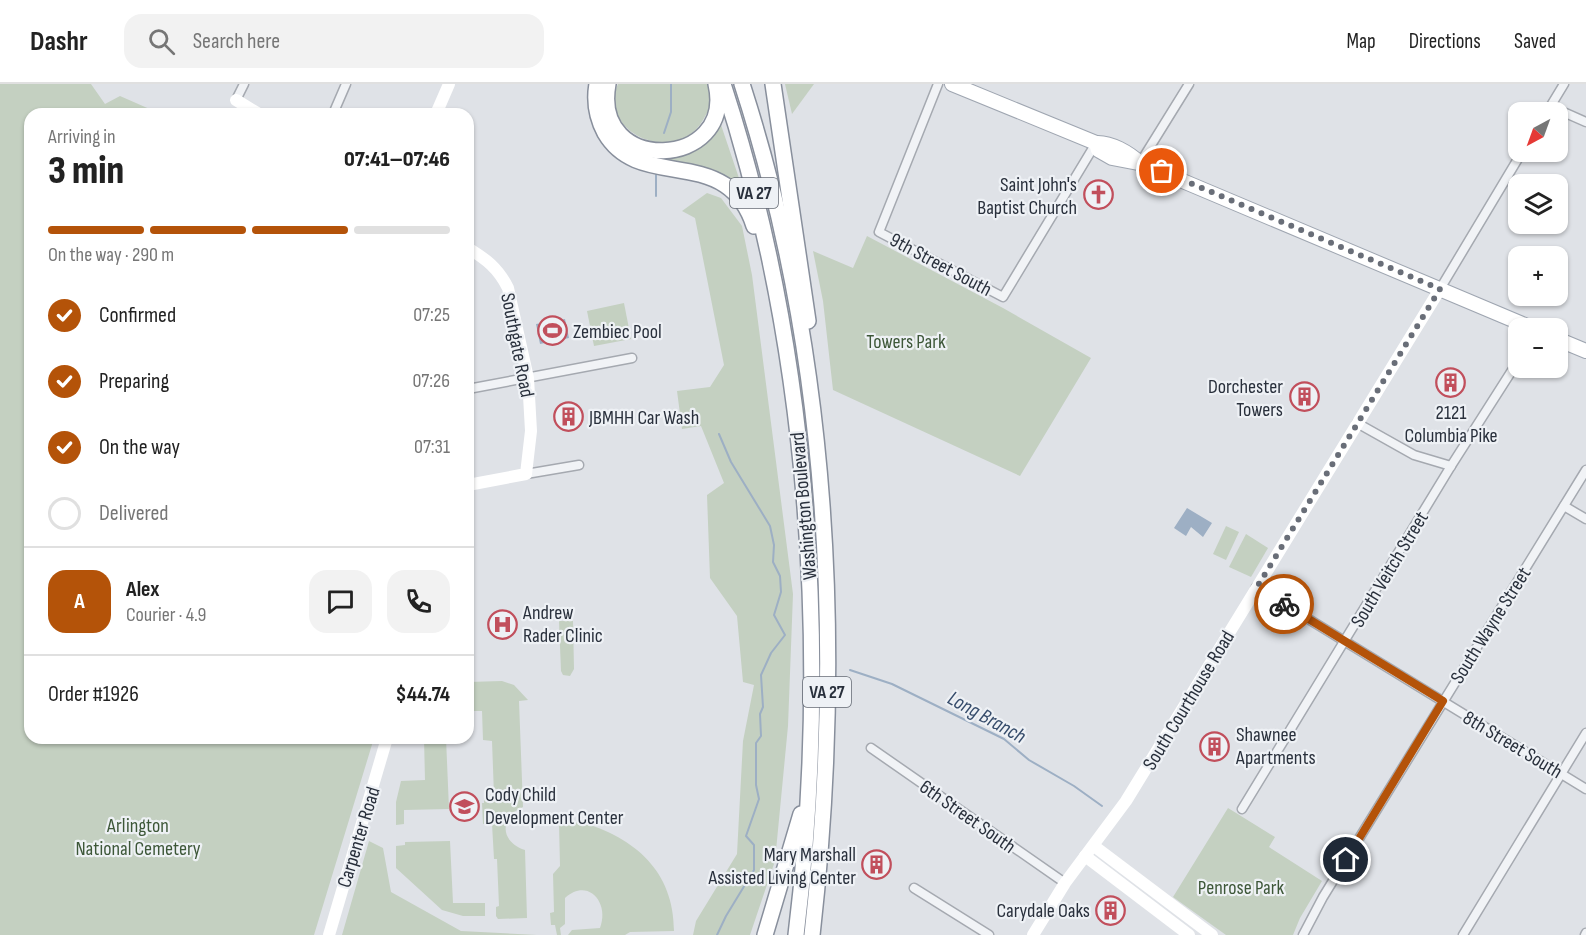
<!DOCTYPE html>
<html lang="en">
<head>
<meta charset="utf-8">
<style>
  body { margin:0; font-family:"Sofia Sans Condensed",sans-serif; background:#f2f2f2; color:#222; height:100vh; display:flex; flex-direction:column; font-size:22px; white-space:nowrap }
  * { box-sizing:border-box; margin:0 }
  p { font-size:20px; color:#767676 }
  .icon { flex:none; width:33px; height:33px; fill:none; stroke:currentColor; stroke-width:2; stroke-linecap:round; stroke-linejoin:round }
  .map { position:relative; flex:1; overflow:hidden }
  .drawer { position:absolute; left:24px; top:24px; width:450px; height:636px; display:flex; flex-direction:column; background:#fff; border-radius:18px; box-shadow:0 2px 4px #0004 }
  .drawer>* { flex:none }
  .needle { width:39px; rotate:221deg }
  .controls { position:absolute; left:1508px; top:18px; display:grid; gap:12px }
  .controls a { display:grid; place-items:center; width:60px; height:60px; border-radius:12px; background:#fff; box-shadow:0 2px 4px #0004; font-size:30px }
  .pin { position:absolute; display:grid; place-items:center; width:51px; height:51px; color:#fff; margin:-26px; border:3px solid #fff; border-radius:50%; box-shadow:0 2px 6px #0007 }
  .courier { position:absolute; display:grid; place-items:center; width:60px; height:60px; margin:-30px; border:4px solid #b45309; border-radius:50%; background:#fff; color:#222; box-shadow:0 2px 8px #0007 }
  .overview em { font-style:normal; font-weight:800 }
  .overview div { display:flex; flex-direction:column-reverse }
  .overview { display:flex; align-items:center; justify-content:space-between; height:102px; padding:0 24px }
  h1 { font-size:39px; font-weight:800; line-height:45px }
  .bar { display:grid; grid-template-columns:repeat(4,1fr); gap:9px 6px; align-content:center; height:72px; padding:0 24px }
  .bar i { height:8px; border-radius:4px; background:#e0e0e0 }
  .bar .active { background:#b45309 }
  .bar p { grid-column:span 4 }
  .line { display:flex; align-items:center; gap:15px; padding:0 24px; border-top:2px solid #e0e0e0 }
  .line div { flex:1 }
  .round { display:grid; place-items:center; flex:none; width:63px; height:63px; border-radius:18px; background:#f2f2f2 }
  ol { padding:0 24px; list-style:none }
  li { display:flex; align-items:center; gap:18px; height:66px }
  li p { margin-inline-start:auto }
  li .icon { padding:6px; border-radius:50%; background:#b45309; color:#fff; stroke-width:4 }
  li:last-child { color:#767676 }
  li i { width:33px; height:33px; border:3px solid #e0e0e0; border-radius:50% }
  header { display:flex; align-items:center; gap:36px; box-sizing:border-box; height:84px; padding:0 30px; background:#fff; border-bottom:2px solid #e0e0e0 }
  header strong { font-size:28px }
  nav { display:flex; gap:33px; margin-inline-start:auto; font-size:21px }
  .search { width:420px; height:54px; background:#f2f2f2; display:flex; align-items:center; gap:15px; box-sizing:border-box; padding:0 21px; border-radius:18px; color:#767676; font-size:22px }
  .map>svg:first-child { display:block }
  .green { fill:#c4d0c1 }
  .water { fill:#9dafc4 }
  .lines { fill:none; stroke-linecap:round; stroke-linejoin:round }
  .stream { stroke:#9dafc4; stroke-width:2 }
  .street-casing { stroke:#a5a9b0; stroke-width:11 }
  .primary-casing { stroke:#9fa6b1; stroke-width:16 }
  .highway-casing { stroke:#888f9c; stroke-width:18 }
  .street { stroke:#f1f3f6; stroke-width:8 }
  .secondary { stroke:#fff; stroke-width:12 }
  .primary { stroke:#fff; stroke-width:14 }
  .highway { stroke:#fff; stroke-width:15 }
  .done { stroke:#696e78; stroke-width:6; stroke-dasharray:0 10.8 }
  .route { stroke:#b45309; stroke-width:8 }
  .labels { text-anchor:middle; stroke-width:4.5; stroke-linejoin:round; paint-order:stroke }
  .shield { fill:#eef1f5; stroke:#646a74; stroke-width:1.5 }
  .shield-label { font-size:18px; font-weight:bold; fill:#29303c }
  .poi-label { font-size:20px; fill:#29303c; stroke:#eef1f5; text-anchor:start }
  .street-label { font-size:20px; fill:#29303c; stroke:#eef1f5 }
  .park-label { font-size:20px; fill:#3d5738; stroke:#eef1f5 }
  .water-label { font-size:21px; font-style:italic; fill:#374d6c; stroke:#eef1f5 }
</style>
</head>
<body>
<header>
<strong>Dashr</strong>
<div class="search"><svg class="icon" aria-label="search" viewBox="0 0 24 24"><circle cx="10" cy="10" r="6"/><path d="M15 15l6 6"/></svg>Search here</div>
<nav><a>Map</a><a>Directions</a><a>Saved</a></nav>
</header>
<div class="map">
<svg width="1586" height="851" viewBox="0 0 1586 851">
  <rect width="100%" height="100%" fill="#dfe2e7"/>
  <!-- green -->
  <g class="green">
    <path d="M0,0h91l14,20 15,-8 41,18h-131v624h344l-60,197h-314z"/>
    <path d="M618,0h91c0,8 1,16 0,24 -1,4 -4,8 -6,12 -27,47 -106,13 -85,-36z"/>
    <path d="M785,0h29l-22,30z"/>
    <path d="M719,35l24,71 -3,2 -78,-27 -33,-17c55,13 53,13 90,-29z"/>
    <path d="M707,109l14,5 21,28 10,49 41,319 -5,132 -13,135 -25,74h-57l3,-14 41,-67 6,-113 11,-56 -11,-3 -6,-66 -27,-38 -3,-83 17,-12 -23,-57 -19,3 -5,-38 33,-4 14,-22 -29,-147 -13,-7z"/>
    <path d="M867,152l136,72 88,50 -71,118 -187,-86 -10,-89 -10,-50 40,17z"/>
    <path d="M624,219l7,36 -37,7 -7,-35z"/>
    <path d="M1226,442l13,6 -13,28 -13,-6z"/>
    <path d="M1246,450l22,14 -17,29 -22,-10z"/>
    <path d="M559,537h14l1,48 -4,7 -7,-1 -2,-4z"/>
    <path d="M502,597l12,4 14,15 -9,1 4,106c-24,10 -23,35 2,43l2,68 -29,1 -2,-3v-9l3,-1 -2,-47h-3l-2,-35h-9l-1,-21h2v-7l10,-1 -2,-54 -9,-1 -1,-29h-14v-29z"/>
    <path d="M424,654h22l3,71 -45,1v14l-8,1v-23l5,-21 24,-1z"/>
    <path d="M1228,724l47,29 -6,10 53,34 -22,37 -7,17h-67l-53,-38z"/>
    <path d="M581,738c54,16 93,49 93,109l-44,1 -5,3h-57l4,-5 28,-2c10,-25 -12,-51 -35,-30v26l-5,4 1,7h-4l-2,-10h-4l-1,-12 4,-1 -1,-38 7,-8 -1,-43z"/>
    <path d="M369,757l14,7 8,44 70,39 76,4h-195z"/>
    <path d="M450,757l3,62h32v13h-22l-21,-6 -46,-42v-22l9,-1v-3z"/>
  </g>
  <!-- water -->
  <g class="water">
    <path d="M565,235l4,19 -29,6 -4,-20z"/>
    <path d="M1187,424l25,15 -9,14 -12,-10 -5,9 -12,-8z"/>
  </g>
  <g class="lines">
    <!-- stream -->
    <g class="stream">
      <path d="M664,49l7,-21v-28"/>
      <path d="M656,91v21"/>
      <path d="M850,586l42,14 112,55 25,21 45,26 28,20"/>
      <path d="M717,851l9,-19 28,-46v-25l-8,-9 13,-37 -3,-14v-42l5,-7 -1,-22 3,-7 -2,-32 10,-22 14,-18 -11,-20 7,-23 -1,-16 -7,-14 1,-17 -4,-19 -39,-64 -12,-28"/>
    </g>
    <defs>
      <g id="street">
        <path d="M938,0l-59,148 124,65 93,-154"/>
        <path d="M236,16l8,-16"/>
        <path d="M1549,25l12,2 25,11"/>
        <path d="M1547,28l17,-28"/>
        <path d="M333,30l13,-30"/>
        <path d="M1140,79l49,-79"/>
        <path d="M1440,205l82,-137"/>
        <path d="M468,305l164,-31"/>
        <path d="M1357,339l57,32 37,11"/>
        <path d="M526,390l53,-9"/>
        <path d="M1564,422l22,13"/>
        <path d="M1256,503l330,202"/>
        <path d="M871,664l194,135"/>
        <path d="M1242,725l209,-343 67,-105"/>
        <path d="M914,804l75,47"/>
        <path d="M1303,851l20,-38 263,-427"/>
        <path d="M1463,851l123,-202"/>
        <path d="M1585,851l1,-2"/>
      </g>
      <g id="primary">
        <path d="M952,0l144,59c15,-1 33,10 44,20l392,165"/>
        <path d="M1096,59l2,7 14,8 26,5"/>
        <path d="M1557,255l29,12"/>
      </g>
      <g id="highway">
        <path d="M597,0c-3,17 0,34 8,49 27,46 82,27 120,52 15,10 24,25 29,41"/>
        <path d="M608,0c-17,92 128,86 108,0"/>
        <path d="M723,0c87,267 107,573 73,851"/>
        <path d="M742,0c88,272 102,568 70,851"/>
        <path d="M773,0l35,237"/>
        <path d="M765,851l36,-121"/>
      </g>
    </defs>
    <!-- street casing -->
    <use href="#street" class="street-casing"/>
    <!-- primary casing -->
    <use href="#primary" class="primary-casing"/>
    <!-- highway casing -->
    <use href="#highway" class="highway-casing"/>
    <!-- street -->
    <use href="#street" class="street"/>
    <!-- secondary -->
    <g class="secondary">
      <path d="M236,16l23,14"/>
      <path d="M436,30l13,-30"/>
      <path d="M468,164c18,11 30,20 40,40l20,90 3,53 -5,43 -58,11"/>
      <path d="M1094,762l118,89"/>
      <path d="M1085,772l104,79"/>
      <path d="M329,851l58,-197"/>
      <path d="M1033,851l32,-52 61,-82 314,-512"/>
    </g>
    <!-- primary -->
    <use href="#primary" class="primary"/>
    <!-- highway -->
    <use href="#highway" class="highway"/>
  </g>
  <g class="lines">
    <!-- done -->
    <path class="done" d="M1162,87l278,118 -183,298 27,17"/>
    <!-- route -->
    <path class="route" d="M1284,520l159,97 -97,159"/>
  </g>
  <!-- icons -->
  <defs>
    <symbol id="church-ring" viewBox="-11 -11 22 22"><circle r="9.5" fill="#eef1f5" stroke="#c14f5c" stroke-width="1.5"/><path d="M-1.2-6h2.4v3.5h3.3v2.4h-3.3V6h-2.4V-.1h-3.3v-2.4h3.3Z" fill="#c14f5c"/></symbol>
    <symbol id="stadium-ring" viewBox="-11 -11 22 22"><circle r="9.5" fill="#eef1f5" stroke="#c14f5c" stroke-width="1.5"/><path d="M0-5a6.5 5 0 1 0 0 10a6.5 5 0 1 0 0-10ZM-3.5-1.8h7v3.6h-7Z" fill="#c14f5c"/></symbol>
    <symbol id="building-ring" viewBox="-11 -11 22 22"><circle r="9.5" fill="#eef1f5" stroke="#c14f5c" stroke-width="1.5"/><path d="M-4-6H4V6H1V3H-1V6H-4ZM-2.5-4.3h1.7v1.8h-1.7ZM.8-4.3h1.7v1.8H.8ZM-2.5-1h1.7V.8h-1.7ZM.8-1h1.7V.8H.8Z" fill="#c14f5c"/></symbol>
    <symbol id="hospital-ring" viewBox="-11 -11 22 22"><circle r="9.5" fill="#eef1f5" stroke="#c14f5c" stroke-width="1.5"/><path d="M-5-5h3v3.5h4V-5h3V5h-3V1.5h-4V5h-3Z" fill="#c14f5c"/></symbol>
    <symbol id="school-ring" viewBox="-11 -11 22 22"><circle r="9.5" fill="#eef1f5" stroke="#c14f5c" stroke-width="1.5"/><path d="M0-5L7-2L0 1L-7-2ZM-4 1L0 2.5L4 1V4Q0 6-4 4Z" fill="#c14f5c"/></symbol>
  </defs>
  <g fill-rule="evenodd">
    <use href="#church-ring" x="1082" y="94" width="33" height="33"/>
    <use href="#stadium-ring" x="536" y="230" width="33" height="33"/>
    <use href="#building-ring" x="1434" y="282" width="33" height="33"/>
    <use href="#building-ring" x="1288" y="296" width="33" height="33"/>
    <use href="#building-ring" x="552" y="316" width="33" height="33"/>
    <use href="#hospital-ring" x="486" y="524" width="33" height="33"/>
    <use href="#building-ring" x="1198" y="646" width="33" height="33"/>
    <use href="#school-ring" x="448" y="706" width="33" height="33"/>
    <use href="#building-ring" x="860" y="764" width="33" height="33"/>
    <use href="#building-ring" x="1094" y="810" width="33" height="33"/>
  </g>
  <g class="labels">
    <!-- shield labels -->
    <g class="shield">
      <rect x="730" y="94" width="48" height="30" rx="4.5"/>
      <rect x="803" y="593" width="48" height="30" rx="4.5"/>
    </g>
    <g class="shield-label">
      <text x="754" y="115">VA 27</text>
      <text x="827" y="614">VA 27</text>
    </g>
    <!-- poi labels -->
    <g class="poi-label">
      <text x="1077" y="107" text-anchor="end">Saint John's<tspan x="1077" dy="23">Baptist Church</tspan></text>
      <text x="573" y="254">Zembiec Pool</text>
      <text x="1283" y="309" text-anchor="end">Dorchester<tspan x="1283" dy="23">Towers</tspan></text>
      <text x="1451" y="335" text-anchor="middle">2121<tspan x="1451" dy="23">Columbia Pike</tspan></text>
      <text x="589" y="340">JBMHH Car Wash</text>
      <text x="523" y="535">Andrew<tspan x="523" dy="23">Rader Clinic</tspan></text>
      <text x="1236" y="657">Shawnee<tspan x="1236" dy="23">Apartments</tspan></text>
      <text x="485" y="717">Cody Child<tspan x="485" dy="23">Development Center</tspan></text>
      <text x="856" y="777" text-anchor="end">Mary Marshall<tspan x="856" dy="23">Assisted Living Center</tspan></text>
      <text x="1090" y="833" text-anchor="end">Carydale Oaks</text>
    </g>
    <!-- street labels -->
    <g class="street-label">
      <text transform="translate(941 180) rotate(28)" y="7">9th Street South</text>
      <text transform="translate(518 261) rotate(79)" y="7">Southgate Road</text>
      <text transform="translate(803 422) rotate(-95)" y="7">Washington Boulevard</text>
      <text transform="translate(1389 485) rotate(-59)" y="7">South Veitch Street</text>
      <text transform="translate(1490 541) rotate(-58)" y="7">South Wayne Street</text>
      <text transform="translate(1188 616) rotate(-59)" y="7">South Courthouse Road</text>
      <text transform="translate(1513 660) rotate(31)" y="7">8th Street South</text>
      <text transform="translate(968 732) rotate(35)" y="7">6th Street South</text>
      <text transform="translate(358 753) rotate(-73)" y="7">Carpenter Road</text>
    </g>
    <!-- park labels -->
    <g class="park-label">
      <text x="906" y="264">Towers Park</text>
      <text x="138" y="748">Arlington<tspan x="138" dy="23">National Cemetery</tspan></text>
      <text x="1241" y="810">Penrose Park</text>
    </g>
    <!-- water labels -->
    <g class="water-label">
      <text transform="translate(987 633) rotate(29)" y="7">Long Branch</text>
    </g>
  </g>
</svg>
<div class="controls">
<a><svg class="needle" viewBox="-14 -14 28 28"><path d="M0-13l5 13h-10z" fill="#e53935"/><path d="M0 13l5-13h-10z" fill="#767676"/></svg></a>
<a><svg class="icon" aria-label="layers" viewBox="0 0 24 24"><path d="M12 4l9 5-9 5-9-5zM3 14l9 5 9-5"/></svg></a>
<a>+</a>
<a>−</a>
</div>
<div class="pin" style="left:1162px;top:87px;background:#ea580c"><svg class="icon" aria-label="bag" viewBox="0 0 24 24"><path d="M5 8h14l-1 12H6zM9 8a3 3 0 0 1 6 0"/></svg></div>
<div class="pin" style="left:1346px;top:776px;background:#1f2937"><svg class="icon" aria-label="home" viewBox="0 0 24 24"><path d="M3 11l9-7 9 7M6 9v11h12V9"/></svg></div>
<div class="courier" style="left:1284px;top:520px"><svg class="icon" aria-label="bike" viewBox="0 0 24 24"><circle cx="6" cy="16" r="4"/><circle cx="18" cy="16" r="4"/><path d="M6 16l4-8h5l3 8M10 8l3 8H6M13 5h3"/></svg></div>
<section class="drawer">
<div class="overview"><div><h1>3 min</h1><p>Arriving in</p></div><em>07:41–07:46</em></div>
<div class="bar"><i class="active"></i><i class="active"></i><i class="active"></i><i></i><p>On the way · 290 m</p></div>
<ol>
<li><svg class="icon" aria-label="check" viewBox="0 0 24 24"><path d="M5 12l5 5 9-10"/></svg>Confirmed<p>07:25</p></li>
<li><svg class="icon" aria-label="check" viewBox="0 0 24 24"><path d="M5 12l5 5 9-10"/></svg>Preparing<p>07:26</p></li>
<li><svg class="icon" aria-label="check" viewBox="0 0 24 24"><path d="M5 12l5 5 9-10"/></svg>On the way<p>07:31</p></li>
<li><i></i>Delivered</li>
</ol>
<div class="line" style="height:108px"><b class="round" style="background:#b45309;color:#fff">A</b><div><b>Alex</b><p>Courier · 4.9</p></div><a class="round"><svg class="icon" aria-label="chat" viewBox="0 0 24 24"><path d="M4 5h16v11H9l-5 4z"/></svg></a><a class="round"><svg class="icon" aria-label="phone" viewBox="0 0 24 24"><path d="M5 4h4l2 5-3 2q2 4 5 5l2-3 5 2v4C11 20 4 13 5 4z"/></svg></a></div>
<div class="line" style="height:78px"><div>Order #1926</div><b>$44.74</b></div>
</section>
</div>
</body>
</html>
